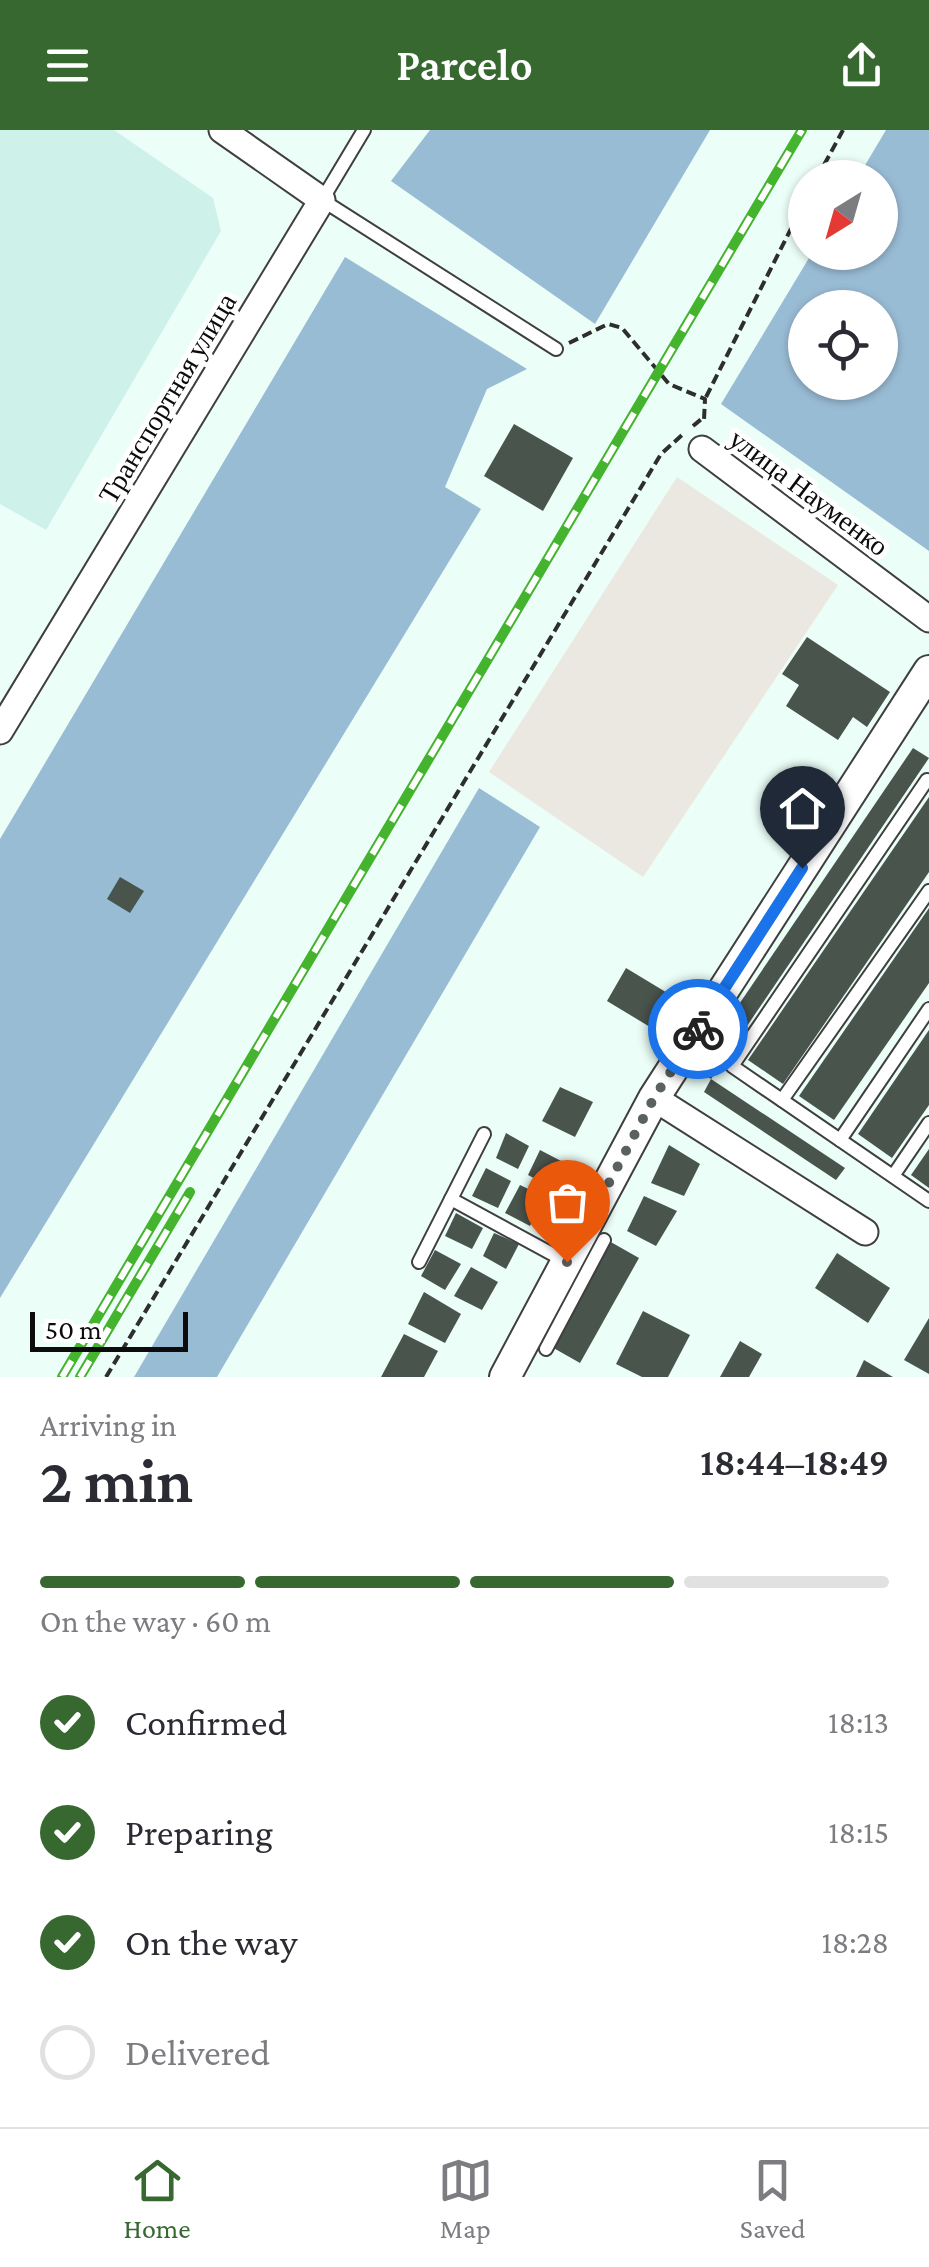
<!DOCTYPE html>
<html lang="en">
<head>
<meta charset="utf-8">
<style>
  body { margin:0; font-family:"Crimson Pro",serif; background:#f7f7f7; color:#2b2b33; height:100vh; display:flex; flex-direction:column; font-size:38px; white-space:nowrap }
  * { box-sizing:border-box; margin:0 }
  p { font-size:32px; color:#7c7c81 }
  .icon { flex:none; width:55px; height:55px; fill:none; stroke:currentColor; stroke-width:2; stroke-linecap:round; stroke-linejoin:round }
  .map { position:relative; height:1247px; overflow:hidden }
  .sheet { display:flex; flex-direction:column; background:#fff; flex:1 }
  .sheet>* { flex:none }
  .needle { width:65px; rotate:217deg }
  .fabs { position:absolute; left:788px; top:30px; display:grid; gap:20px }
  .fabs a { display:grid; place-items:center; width:110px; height:110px; border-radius:50%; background:#fff; box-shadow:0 2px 8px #0004; font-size:50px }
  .scale { position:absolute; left:30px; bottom:25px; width:158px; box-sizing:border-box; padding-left:10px; border:5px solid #0c0c0c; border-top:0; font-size:28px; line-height:35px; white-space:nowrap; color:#0c0c0c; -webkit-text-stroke:8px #fff; paint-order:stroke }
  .pin { position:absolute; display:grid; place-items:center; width:85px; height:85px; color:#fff; margin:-102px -42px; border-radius:50% 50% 50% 0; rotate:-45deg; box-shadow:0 0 10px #0007 }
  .pin .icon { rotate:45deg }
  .courier { position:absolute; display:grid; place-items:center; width:100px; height:100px; margin:-50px; border:8px solid #1a73e8; border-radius:50%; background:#fff; color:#222; box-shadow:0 2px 12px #0007 }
  .head em { font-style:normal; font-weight:600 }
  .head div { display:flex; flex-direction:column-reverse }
  .head { display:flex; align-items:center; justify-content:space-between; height:170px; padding:0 40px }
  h1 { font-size:65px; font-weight:600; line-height:75px }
  .bar { display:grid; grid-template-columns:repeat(4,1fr); gap:15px 10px; align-content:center; height:120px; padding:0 40px }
  .bar i { height:12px; border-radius:8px; background:#e1e1e2 }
  .bar .on { background:#366830 }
  .bar p { grid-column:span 4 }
  ol { padding:0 40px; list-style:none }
  li { display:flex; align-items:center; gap:30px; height:110px }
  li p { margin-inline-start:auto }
  li .icon { padding:10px; border-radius:50%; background:#366830; color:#fff; stroke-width:4 }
  li:last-child { color:#7c7c81 }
  li i { width:55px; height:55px; border:5px solid #e1e1e2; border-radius:50% }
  header { display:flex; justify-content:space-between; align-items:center; height:130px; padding:0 40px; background:#366830; color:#fff; font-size:45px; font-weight:600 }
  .menu { display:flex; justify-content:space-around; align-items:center; height:140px; border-top:2px solid #e1e1e2; background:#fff; font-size:28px; color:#7c7c81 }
  .menu a { display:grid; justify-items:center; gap:5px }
  .menu .on { color:#366830 }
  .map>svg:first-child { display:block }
  .industrial { fill:#eae8e1 }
  .farmland { fill:#cef2ea }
  .forest { fill:#99bcd5; fill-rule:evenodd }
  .building { fill:#49544c }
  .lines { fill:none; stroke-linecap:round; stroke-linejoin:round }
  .service-casing { stroke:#3f3f3f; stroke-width:16 }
  .minor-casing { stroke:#3f3f3f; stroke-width:29 }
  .tertiary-casing { stroke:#3f3f3f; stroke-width:34 }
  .path { stroke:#2e2e2e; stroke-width:4; stroke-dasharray:10 5; stroke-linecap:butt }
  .service { stroke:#fff; stroke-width:12 }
  .minor { stroke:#fff; stroke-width:25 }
  .tertiary { stroke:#fff; stroke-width:30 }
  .rail-casing { stroke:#44b32d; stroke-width:10 }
  .rail { stroke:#fff; stroke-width:6; stroke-dasharray:19; stroke-linecap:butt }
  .done { stroke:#5a615f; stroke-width:10; stroke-dasharray:0 18 }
  .route { stroke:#1a73e8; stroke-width:12 }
  .labels { text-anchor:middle; stroke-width:10; stroke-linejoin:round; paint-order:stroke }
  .street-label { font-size:28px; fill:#0c0c0c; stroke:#fff }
</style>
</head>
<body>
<header><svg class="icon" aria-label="menu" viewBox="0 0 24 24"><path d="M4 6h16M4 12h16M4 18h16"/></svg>Parcelo<svg class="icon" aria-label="share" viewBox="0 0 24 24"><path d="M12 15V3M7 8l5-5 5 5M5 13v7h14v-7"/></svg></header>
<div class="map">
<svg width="929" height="1247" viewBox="0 0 929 1247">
  <rect width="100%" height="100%" fill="#ecfef8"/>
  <!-- industrial -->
  <path class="industrial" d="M677,347l161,108 -195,292 -154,-105z"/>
  <!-- farmland -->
  <path class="farmland" d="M0,0h114l99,68 8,33 -175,299 -46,-26z"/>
  <!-- forest -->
  <g class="forest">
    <path d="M430,0h280l-115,194 -204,-143z"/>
    <path d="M886,0h43v421l-208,-147 91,-151 68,-1v-74l-22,-1zM805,178h75v74h-75z"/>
    <path d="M345,127l182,112 -40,20 -42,98 36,22 -481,789v-459z"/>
    <path d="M479,658l61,39 -323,550h-83z"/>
  </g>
  <!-- building -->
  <g class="building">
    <path d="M514,294l59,34 -30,53 -59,-35z"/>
    <path d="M807,507l83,55 -23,35 -14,-10 -15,23 -52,-34 13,-21 -17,-11z"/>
    <path d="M913,618l16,10 -218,321 -16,-10z"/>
    <path d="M929,667v75l-146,212 -35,-24z"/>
    <path d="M120,747l24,14 -14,22 -23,-14z"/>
    <path d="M929,778v75l-95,137 -35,-24z"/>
    <path d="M626,838l48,29 -19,33 -48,-29z"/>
    <path d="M929,900v75l-37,53 -34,-24z"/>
    <path d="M711,949l134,89 -9,12 -132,-88z"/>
    <path d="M560,957l33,15 -18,35 -33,-16z"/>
    <path d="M506,1003l23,13 -11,23 -22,-11z"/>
    <path d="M669,1015l31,19 -16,32 -33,-13z"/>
    <path d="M929,1019v39l-18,-13z"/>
    <path d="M540,1020l23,12 -14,24 -21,-11z"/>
    <path d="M486,1038l25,13 -13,27 -26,-12z"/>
    <path d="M520,1055l25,12 -15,29 -25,-13z"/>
    <path d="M644,1066l33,15 -21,35 -29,-15z"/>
    <path d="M456,1083l27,15 -11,21 -27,-13z"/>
    <path d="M494,1103l25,11 -13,25 -23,-13z"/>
    <path d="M609,1111l30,17 -59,105 -30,-17z"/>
    <path d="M435,1120l26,14 -16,26 -24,-14z"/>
    <path d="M837,1123l53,35 -22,35 -53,-35z"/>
    <path d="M471,1137l27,15 -16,28 -28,-14z"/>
    <path d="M424,1162l37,22 -16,29 -37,-19z"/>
    <path d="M643,1181l47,24 -22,42h-26l-26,-13z"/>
    <path d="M929,1188v56l-25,-14z"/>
    <path d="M404,1204l34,17 -14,26h-43z"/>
    <path d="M740,1211l22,13 -13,23h-29z"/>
    <path d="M864,1230l29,17h-37z"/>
  </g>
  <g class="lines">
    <defs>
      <g id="service">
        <path d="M364,0l-42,70 234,149"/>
        <path d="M929,652l-2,-2 -195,286 197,135"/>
        <path d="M782,970l147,-209"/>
        <path d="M840,1010l89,-131"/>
        <path d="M893,1046l36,-53"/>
        <path d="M451,1069l33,-65"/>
        <path d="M419,1132l32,-63 114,62"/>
        <path d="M546,1219l58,-109"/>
      </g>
      <g id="minor">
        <path d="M702,319l227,170"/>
        <path d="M0,601l322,-531 -100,-70"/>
        <path d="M654,968l211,134"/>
      </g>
      <path id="tertiary" d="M505,1247l149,-279 275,-427"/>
    </defs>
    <!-- service casing -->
    <use href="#service" class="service-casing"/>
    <!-- minor casing -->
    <use href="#minor" class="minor-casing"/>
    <!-- tertiary casing -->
    <use href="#tertiary" class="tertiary-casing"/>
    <!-- path -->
    <g class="path">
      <path d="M817,48l26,-48"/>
      <path d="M569,213l39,-19 14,4 47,56 36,15 -1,21"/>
      <path d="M706,267l99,-196"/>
      <path d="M693,296l11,-9"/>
      <path d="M106,1247l555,-923 21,-19"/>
    </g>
    <!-- service -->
    <use href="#service" class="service"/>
    <!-- minor -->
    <use href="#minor" class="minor"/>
    <!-- tertiary -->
    <use href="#tertiary" class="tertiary"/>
    <defs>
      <g id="rail">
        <path d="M62,1247l740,-1247"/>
        <path d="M80,1247l110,-185"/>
      </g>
    </defs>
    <!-- rail casing -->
    <use href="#rail" class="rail-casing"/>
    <!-- rail -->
    <use href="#rail" class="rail"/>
  </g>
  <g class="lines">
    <!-- done -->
    <path class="done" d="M567,1132l87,-164 44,-69"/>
    <!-- route -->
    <path class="route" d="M698,899l104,-161"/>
  </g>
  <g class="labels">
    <!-- street labels -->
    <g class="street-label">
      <text transform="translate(167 268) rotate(-59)" y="10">Транспортная улица</text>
      <text transform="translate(809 362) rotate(37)" y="10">улица Науменко</text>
    </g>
  </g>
</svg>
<div class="fabs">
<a><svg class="needle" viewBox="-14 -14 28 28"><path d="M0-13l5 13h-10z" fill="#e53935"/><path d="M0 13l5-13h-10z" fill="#7c7c81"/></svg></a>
<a><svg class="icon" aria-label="locate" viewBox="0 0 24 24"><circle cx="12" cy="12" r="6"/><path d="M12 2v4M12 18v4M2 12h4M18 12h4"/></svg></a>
</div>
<div class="scale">50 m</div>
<div class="pin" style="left:567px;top:1132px;background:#ea580c"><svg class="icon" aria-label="bag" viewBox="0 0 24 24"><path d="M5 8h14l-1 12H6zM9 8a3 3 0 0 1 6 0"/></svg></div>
<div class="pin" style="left:802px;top:738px;background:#1f2937"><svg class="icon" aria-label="home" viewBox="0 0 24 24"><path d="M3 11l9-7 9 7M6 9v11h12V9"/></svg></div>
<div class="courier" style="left:698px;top:899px"><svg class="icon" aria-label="bike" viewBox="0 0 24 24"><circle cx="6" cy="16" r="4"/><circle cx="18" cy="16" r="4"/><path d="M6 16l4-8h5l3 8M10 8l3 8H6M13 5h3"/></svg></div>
</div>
<section class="sheet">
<div class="head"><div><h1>2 min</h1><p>Arriving in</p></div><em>18:44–18:49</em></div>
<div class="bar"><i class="on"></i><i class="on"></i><i class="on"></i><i></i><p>On the way · 60 m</p></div>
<ol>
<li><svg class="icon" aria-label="check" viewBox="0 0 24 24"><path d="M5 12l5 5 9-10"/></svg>Confirmed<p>18:13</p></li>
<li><svg class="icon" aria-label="check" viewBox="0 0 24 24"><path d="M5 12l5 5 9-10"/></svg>Preparing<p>18:15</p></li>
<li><svg class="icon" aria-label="check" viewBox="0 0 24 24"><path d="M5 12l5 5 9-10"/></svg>On the way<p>18:28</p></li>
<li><i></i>Delivered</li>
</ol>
</section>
<nav class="menu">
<a class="on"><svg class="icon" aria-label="home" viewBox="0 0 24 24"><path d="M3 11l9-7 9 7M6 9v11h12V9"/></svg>Home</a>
<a><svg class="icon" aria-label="map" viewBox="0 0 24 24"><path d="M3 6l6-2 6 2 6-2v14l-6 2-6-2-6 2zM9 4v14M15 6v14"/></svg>Map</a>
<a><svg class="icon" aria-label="saved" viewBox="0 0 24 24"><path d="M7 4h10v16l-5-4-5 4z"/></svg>Saved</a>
</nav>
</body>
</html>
